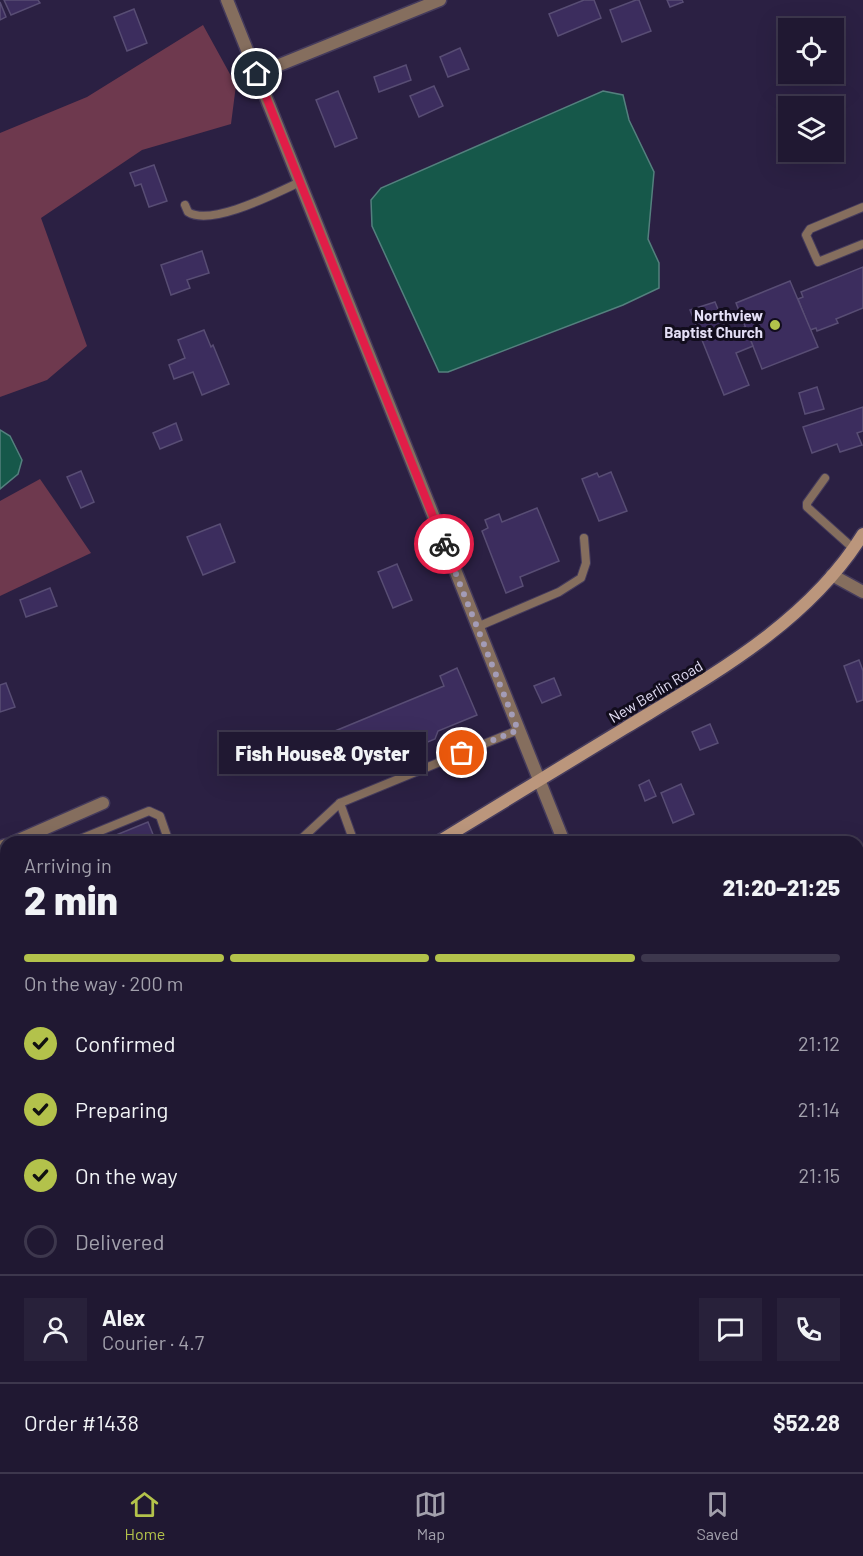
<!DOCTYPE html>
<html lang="en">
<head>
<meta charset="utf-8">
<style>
  body { margin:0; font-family:Barlow,sans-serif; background:#28213a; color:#f1f3f6; height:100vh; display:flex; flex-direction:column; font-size:22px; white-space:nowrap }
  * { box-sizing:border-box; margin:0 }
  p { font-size:20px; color:#a2a0ac }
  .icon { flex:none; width:33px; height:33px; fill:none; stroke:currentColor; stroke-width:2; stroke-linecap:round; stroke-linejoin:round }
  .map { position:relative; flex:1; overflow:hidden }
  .sheet { position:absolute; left:0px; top:836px; width:864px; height:638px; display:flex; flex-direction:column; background:#201832; border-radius:18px 18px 0 0; box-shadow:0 6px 24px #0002,0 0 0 2px #3d374d }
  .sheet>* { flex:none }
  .tools { position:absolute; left:778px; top:18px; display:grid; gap:12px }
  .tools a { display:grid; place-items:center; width:66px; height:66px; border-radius:0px; background:#201832; box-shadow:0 6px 24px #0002,0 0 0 2px #3d374d; font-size:30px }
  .pin { position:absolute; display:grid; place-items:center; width:51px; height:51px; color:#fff; margin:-26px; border:3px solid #fff; border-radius:50%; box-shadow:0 2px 6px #0007 }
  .courier { position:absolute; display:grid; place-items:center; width:60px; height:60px; margin:-30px; border:4px solid #e11d48; border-radius:50%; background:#fff; color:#222; box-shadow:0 2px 8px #0007 }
  .bubble { position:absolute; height:42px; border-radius:0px; background:#201832; box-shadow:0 6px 24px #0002,0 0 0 2px #3d374d; font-size:20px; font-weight:800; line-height:42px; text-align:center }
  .head em { font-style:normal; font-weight:800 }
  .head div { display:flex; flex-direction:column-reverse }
  .head { display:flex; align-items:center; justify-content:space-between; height:102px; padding:0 24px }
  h1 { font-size:39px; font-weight:800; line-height:45px }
  .bar { display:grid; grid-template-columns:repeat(4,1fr); gap:9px 6px; align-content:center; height:72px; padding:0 24px }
  .bar i { height:8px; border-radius:4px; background:#3d374d }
  .bar .current { background:#b3c24b }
  .bar p { grid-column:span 4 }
  .line { display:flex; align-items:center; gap:15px; padding:0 24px; border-top:2px solid #3d374d }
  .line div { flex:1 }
  .round { display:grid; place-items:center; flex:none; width:63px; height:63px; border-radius:0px; background:#28213a }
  ol { padding:0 24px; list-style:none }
  li { display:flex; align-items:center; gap:18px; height:66px }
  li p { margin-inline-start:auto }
  li .icon { padding:6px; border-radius:50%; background:#b3c24b; color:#111; stroke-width:4 }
  li:last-child { color:#a2a0ac }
  li i { width:33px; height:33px; border:3px solid #3d374d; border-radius:50% }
  .tab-bar { display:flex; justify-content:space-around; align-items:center; height:84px; border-top:2px solid #3d374d; background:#201832; font-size:16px; color:#a2a0ac }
  .tab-bar a { display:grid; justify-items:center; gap:3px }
  .tab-bar .current { color:#b3c24b }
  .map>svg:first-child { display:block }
  .green { fill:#6e394e }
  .water { fill:#16584a; stroke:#54807e; stroke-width:1.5 }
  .building { fill:#3c2d5e; stroke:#584d74; stroke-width:1.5 }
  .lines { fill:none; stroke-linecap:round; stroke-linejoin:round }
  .lane-casing { stroke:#453b5c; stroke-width:10 }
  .street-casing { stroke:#453b5c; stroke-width:15 }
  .secondary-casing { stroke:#453b5c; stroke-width:15 }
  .lane { stroke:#856e5e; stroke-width:8 }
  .street { stroke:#856e5e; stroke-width:12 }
  .secondary { stroke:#bb967c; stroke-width:12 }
  .done { stroke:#a39cb7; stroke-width:6; stroke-dasharray:0 10.8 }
  .route { stroke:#e11d48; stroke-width:8 }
  .poi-dot { fill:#b3c24b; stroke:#120d1d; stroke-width:2 }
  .labels { text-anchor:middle; stroke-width:6; stroke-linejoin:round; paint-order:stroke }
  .poi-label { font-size:15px; font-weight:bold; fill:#e4dff6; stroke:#120d1d; text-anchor:end }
  .street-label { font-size:15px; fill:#e4dff6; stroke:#120d1d }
</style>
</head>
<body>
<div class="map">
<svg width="863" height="1472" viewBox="0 0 863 1472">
  <rect width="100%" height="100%" fill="#2b2043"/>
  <!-- green -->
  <g class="green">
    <path d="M203,25l33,60 -5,39 -89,26 -101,68 46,128 -40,34 -47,17v-264l87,-36z"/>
    <path d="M40,479l51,74 -91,43v-95z"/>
  </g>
  <!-- water -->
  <g class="water">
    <path d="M603,91l20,4 6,25 25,52 -6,67 11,24v25l-36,17 -175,67h-9l-67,-146 -1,-26 10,-12z"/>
    <path d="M0,430l10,6 12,24 -4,14 -18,15z"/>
  </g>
  <!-- building -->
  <g class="building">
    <path d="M4,0h34l2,3 -29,12z"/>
    <path d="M584,0h10l7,18 -43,18 -9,-22z"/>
    <path d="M636,0h3l12,31 -29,11 -12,-32z"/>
    <path d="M667,0h15l1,2 -13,5z"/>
    <path d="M0,2l6,15 -6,3z"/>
    <path d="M134,9l13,34 -20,8 -13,-34z"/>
    <path d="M460,48l9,21 -21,8 -8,-20z"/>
    <path d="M406,65l5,15 -32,12 -5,-15z"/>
    <path d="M434,86l9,20 -24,11 -9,-21z"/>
    <path d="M338,91l19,47 -22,9 -19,-47z"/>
    <path d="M154,165l13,36 -18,6 -8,-23 -6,2 -5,-13z"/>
    <path d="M202,251l7,22 -22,7 3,8 -19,7 -10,-30z"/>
    <path d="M863,267v41l-27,11 2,4 -21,8 -1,-3 -6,2 -12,-31 5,-2 -2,-5z"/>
    <path d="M790,281l28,66 -56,22 -26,-66z"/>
    <path d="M715,302l13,31 17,-6 8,19 -17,7 13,32 -25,10 -34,-85z"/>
    <path d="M204,330l7,17 2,-2 16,39 -27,11 -9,-23 -19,7 -5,-14 16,-7 -7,-18z"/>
    <path d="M817,387l7,22 -19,5 -6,-21z"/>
    <path d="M863,407v24l-6,2 5,12 -22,7 -3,-8 -25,9 -9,-26z"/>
    <path d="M176,423l6,17 -22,9 -7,-16z"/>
    <path d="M81,471l13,31 -13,6 -14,-31z"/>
    <path d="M611,472l16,39 -28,10 -17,-42 15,-6 2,4z"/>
    <path d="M537,508l22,53 -39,16 3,9 -17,7 -24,-62 6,-3 -3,-8 14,-6 3,8z"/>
    <path d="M220,524l15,38 -32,13 -16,-38z"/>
    <path d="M397,564l15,36 -19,8 -15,-36z"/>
    <path d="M50,588l7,18 -31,11 -6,-17z"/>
    <path d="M859,660l4,11v29l-6,2 -13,-36z"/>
    <path d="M457,668l20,47 -39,16 -3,8 -41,17 -6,-4 -38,16 -15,-37 109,-45 -4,-10z"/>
    <path d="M554,678l7,17 -19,8 -8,-17z"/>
    <path d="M6,683l9,24 -15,5v-27z"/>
    <path d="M710,724l8,19 -18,7 -8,-18z"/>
    <path d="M649,780l7,16 -11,5 -6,-16z"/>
    <path d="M681,784l13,30 -21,9 -12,-30z"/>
    <path d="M148,822l8,20h-57z"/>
    <path d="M6,879v52l-6,2v-51z"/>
    <path d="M863,1204v25l-5,2v-25z"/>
    <path d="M6,1270v39l-6,3v-40z"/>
    <path d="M0,1339l6,16v47l-6,2z"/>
  </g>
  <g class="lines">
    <defs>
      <g id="lane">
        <path d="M185,205l3,7c23,15 88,-19 112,-30"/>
        <path d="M863,207l-53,22 -4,6 12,27 45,-18"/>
        <path d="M825,478l-18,25v4l47,42"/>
        <path d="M477,627l82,-35 22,-14 5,-15 -2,-25"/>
        <path d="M73,842l76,-31 11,5 9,26"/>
        <path d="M298,842l42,-39"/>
        <path d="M354,842l-14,-39 178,-73"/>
        <path d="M0,871l6,-2"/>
        <path d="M0,970l6,-2"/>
        <path d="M0,1029l6,-3"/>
        <path d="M0,1210l6,15"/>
        <path d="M859,1472l4,-2"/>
      </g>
      <g id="street">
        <path d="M227,0l337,842"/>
        <path d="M257,74l183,-74"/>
        <path d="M832,575l31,17"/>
        <path d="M14,842l89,-39"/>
        <path d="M0,847l6,-2"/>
        <path d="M858,949l5,-2"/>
        <path d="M858,1139l5,-2"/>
        <path d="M810,1467l2,5"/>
      </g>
      <g id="secondary">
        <path d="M438,842c62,-38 125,-76 187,-114 87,-53 183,-105 238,-194"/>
        <path d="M0,1103l6,-4"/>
      </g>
    </defs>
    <!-- lane casing -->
    <use href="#lane" class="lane-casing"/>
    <!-- street casing -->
    <use href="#street" class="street-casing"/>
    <!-- secondary casing -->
    <use href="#secondary" class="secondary-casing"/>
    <!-- lane -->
    <use href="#lane" class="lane"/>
    <!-- street -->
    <use href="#street" class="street"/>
    <!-- secondary -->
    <use href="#secondary" class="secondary"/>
  </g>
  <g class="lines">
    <!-- done -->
    <path class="done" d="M444,544l74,186 -56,23"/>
    <!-- route -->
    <path class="route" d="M257,74l187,470"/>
  </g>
  <!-- markers -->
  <circle class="poi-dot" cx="775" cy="325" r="6"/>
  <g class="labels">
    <!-- poi labels -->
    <g class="poi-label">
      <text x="763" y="321">Northview<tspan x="763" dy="17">Baptist Church</tspan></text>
    </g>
    <!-- street labels -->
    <g class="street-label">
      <text transform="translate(656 692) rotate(-31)" y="5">New Berlin Road</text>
    </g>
  </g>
</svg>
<div class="tools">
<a><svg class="icon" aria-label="locate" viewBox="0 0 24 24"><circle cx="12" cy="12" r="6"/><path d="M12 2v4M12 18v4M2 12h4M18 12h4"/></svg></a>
<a><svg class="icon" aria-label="layers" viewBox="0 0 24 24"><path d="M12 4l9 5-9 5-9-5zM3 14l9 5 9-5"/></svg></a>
</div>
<div class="pin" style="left:462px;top:753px;background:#ea580c"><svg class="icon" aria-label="bag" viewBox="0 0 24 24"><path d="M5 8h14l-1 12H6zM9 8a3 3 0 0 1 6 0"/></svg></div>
<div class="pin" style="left:257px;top:74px;background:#1f2937"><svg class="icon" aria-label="home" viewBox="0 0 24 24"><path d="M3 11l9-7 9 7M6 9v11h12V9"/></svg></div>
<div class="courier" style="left:444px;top:544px"><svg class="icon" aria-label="bike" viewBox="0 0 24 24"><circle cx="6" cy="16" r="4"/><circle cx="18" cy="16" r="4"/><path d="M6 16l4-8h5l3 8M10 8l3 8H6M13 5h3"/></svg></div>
<div class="bubble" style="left:219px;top:732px;width:207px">Fish House&amp; Oyster</div>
<section class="sheet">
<div class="head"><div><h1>2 min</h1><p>Arriving in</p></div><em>21:20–21:25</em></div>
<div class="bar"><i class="current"></i><i class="current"></i><i class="current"></i><i></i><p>On the way · 200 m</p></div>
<ol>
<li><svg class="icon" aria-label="check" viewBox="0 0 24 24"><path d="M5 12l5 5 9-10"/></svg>Confirmed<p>21:12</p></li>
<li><svg class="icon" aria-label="check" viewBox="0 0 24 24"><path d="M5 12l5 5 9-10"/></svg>Preparing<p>21:14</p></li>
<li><svg class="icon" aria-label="check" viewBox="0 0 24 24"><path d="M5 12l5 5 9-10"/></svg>On the way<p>21:15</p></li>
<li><i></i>Delivered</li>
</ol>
<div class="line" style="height:108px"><a class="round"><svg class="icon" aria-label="person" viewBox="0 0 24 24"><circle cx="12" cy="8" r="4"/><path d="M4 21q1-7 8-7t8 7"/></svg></a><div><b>Alex</b><p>Courier · 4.7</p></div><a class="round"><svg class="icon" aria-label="chat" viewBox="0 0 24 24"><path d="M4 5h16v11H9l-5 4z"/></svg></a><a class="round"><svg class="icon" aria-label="phone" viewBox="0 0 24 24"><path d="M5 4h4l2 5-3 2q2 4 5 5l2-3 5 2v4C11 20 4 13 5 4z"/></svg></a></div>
<div class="line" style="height:78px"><div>Order #1438</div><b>$52.28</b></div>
</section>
</div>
<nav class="tab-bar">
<a class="current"><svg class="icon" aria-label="home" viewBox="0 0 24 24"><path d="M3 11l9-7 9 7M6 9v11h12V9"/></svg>Home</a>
<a><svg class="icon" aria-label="map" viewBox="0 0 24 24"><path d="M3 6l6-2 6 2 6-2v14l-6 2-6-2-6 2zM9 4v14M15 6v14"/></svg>Map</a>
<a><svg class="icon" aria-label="saved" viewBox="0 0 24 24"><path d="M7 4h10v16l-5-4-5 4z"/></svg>Saved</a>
</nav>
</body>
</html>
